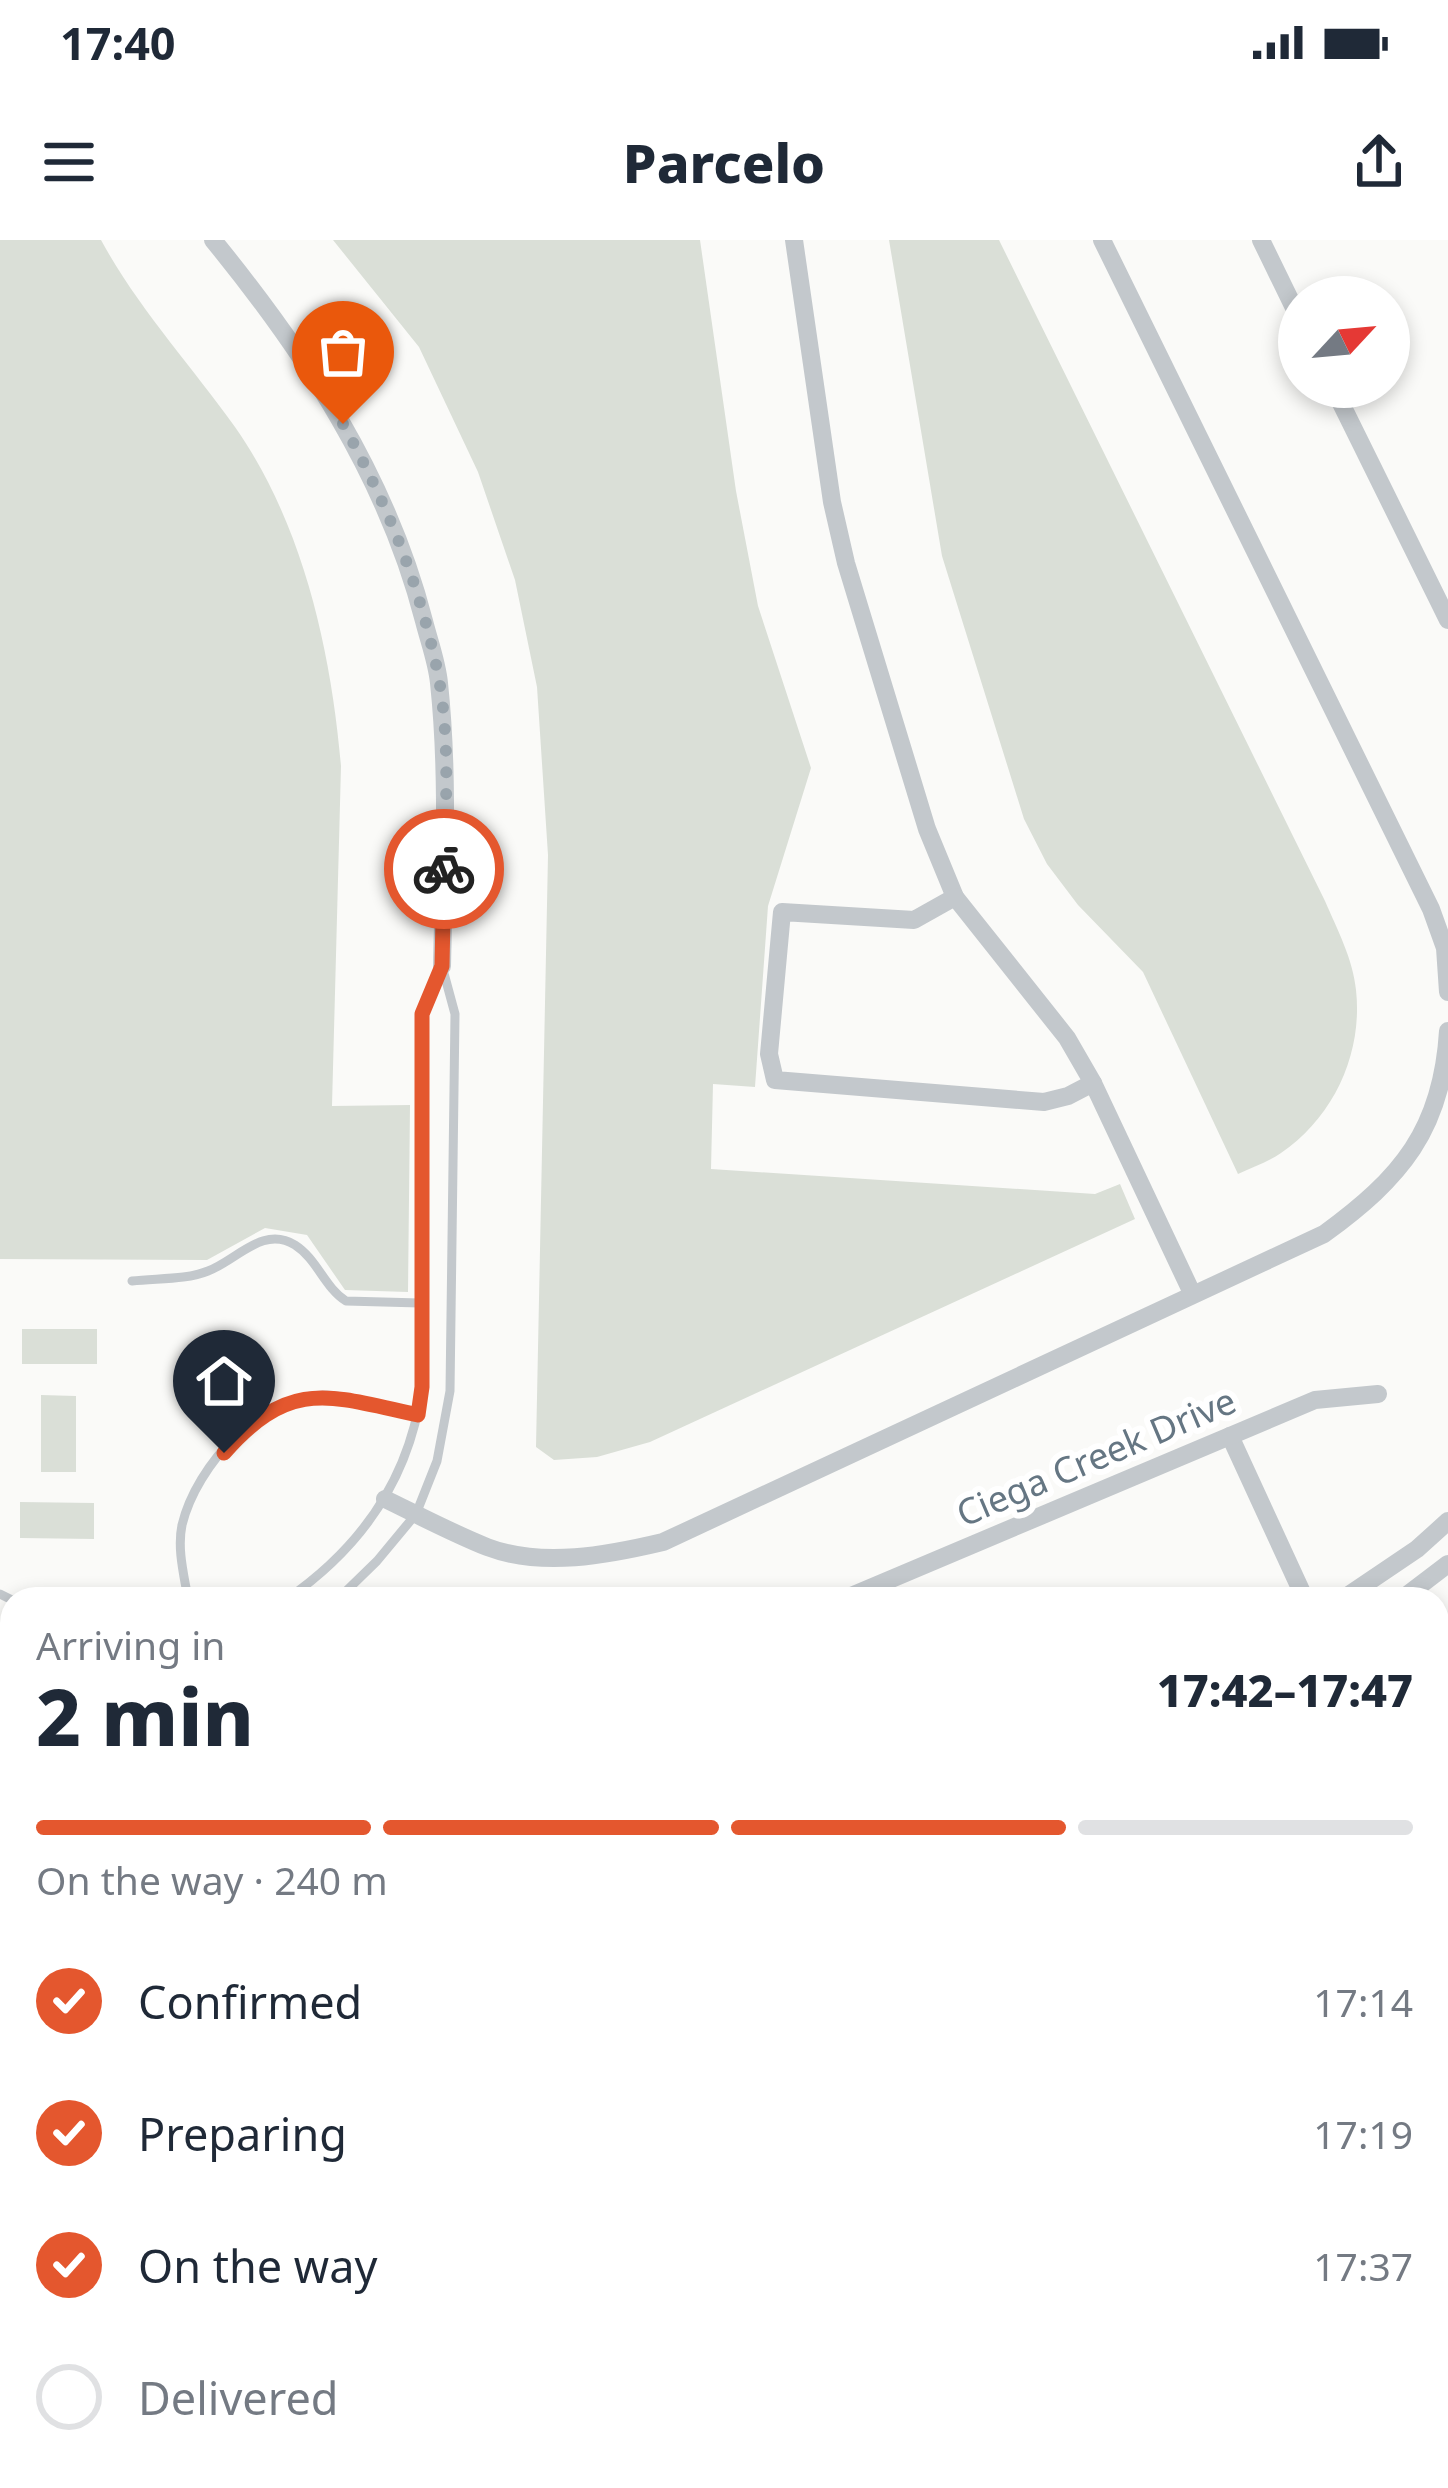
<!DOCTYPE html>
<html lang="en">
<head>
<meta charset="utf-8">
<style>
  body { margin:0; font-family:"Noto Sans",sans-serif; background:#f2f2f3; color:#1f2937; height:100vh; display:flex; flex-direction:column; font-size:45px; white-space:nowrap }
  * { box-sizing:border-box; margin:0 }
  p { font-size:39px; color:#747a83 }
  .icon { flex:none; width:66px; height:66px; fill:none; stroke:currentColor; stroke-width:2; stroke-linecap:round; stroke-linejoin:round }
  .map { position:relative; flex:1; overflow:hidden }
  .drawer { position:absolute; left:0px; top:1347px; width:1449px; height:903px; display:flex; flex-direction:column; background:#fff; border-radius:36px 36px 0 0; box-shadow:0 6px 18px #0003 }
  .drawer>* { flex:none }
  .needle { width:78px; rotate:64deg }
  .controls { position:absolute; left:1278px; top:36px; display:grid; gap:24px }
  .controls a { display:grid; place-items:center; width:132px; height:132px; border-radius:50%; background:#fff; box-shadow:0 6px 18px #0003; font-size:60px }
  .pin { position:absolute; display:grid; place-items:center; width:102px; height:102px; color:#fff; margin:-123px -51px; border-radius:50% 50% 50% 0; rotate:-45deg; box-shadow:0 0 12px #0007 }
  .pin .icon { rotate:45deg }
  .courier { position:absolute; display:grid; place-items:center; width:120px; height:120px; margin:-60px; border:9px solid #e4572e; border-radius:50%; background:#fff; color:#222; box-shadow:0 3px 15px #0007 }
  .summary em { font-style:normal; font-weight:800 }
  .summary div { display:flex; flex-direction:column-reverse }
  .summary { display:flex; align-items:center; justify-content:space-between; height:204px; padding:0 36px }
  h1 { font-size:78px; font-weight:800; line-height:90px }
  .bar { display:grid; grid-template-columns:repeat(4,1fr); gap:18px 12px; align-content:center; height:144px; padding:0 36px }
  .bar i { height:15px; border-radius:9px; background:#e0e1e3 }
  .bar .active { background:#e4572e }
  .bar p { grid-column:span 4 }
  ol { padding:0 36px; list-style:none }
  li { display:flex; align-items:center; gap:36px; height:132px }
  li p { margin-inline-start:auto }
  li .icon { padding:12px; border-radius:50%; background:#e4572e; color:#fff; stroke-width:4 }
  li:last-child { color:#747a83 }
  li i { width:66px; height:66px; border:6px solid #e0e1e3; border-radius:50% }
  .status { display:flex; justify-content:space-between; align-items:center; height:84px; padding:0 60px; background:#fff; direction:ltr }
  .status svg { height:33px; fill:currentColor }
  header { display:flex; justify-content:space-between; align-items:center; height:156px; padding:0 36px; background:#fff; font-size:54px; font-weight:800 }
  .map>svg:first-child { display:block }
  .green { fill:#dadfd7 }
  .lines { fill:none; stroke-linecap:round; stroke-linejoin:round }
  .lane { stroke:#c3c8cc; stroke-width:9 }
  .street { stroke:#c3c8cc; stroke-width:18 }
  .done { stroke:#99a4ac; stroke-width:12; stroke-dasharray:0 21.6 }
  .route { stroke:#e4572e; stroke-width:15 }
  .labels { text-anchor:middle; stroke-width:12; stroke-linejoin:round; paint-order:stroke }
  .street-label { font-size:36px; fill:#657683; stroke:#fff }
</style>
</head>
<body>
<div class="status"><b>17:40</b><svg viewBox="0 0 49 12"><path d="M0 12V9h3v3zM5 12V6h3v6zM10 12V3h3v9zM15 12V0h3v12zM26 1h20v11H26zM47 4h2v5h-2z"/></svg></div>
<header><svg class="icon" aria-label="menu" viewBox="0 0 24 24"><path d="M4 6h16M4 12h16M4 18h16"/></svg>Parcelo<svg class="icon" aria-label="share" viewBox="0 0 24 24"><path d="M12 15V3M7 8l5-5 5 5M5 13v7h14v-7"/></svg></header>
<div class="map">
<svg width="1448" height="2248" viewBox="0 0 1448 2248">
  <rect width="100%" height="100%" fill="#fafaf8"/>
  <!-- green -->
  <g class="green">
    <path d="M0,0h101c37,68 89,124 134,187 68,97 96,223 106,339l-9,340 78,-1 -2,187 -63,-2 -38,-55 -42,-7 -58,32 -207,-1z"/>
    <path d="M333,0h367l36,251 22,115 53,162 -43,138 -13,181 -42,-3 -2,85 384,25 25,-10 15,35 -485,223 -53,15 -43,3 -18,-13 12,-592 -11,-168 -22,-107 -37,-108 -59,-125z"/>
    <path d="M889,0h110l326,661c12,28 28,58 31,89 7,63 -22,127 -75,163 -13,9 -29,14 -43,21l-95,-202 -65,-67 -31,-41 -23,-45 -82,-263z"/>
    <rect x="22" y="1089" width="75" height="35"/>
    <path d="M41,1155l35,1v76h-35z"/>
    <path d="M20,1262l74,1v36l-74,-1z"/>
    <path d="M1448,1906v342h-448v-10h437v-328z"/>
    <path d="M368,2238h144l37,10h-185z"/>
  </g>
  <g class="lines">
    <!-- lane -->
    <g class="lane">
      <path d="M132,1041c24,-3 54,-1 76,-10 29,-11 55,-46 87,-26 22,14 30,43 51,56l74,2"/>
      <path d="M0,1354l12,6"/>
      <path d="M188,1359c-4,-24 -11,-50 -6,-74 14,-59 80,-133 145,-130 30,2 62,14 92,20"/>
      <path d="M287,1359c75,-52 123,-121 135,-212l1,-373 19,-48"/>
      <path d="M338,1359l39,-38 39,-47 21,-53 13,-70 5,-377 -13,-48"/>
      <path d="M0,1389l12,7"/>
      <path d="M0,2198l12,8"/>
      <path d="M64,2238l11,10"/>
    </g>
    <!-- street -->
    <g class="street">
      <path d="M213,0c93,114 174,237 211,381 5,20 13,41 15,62 10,94 5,189 3,283"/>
      <path d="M794,0l38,262 14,61 81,266 28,68 112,141 26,45 99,210"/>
      <path d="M1102,0l329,669 14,39 3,44"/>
      <path d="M1261,0l38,78"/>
      <path d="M1333,147l115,233"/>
      <path d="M955,657l-41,23 -132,-8 -13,142 6,26 269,22 24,-6 25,-13"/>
      <path d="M1230,1196l75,163"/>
      <path d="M385,1259c33,16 67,34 102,48 55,21 121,8 176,-5l661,-308c77,-56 118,-104 124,-203"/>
      <path d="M844,1359l471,-199 63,-6"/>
      <path d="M1343,1359l74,-50 31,-28"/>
      <path d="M1402,1359l46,-35"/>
      <path d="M0,1527l12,-6"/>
      <path d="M1437,1562l11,-6"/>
      <path d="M1437,1779l11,-5"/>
      <path d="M323,2248l4,-10"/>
      <path d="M352,2248l4,-10"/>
    </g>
  </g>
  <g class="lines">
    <!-- done -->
    <path class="done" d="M343,184c45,82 76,158 95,250 12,63 8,132 6,195"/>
    <!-- route -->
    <path class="route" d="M224,1213c67,-76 106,-57 194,-38l4,-28v-373l20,-48 2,-97"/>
  </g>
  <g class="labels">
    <!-- street labels -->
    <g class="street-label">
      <text transform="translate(1096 1217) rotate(-23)" y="13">Ciega Creek Drive</text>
    </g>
  </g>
</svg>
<div class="controls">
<a><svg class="needle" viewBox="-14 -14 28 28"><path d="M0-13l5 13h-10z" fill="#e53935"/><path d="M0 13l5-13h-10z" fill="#747a83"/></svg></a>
</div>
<div class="pin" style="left:343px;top:184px;background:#ea580c"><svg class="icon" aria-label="bag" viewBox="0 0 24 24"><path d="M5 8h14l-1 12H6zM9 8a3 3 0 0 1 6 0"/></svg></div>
<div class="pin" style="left:224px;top:1213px;background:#1f2937"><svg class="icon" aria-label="home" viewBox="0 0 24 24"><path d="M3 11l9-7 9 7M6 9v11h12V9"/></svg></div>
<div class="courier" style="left:444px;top:629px"><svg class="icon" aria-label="bike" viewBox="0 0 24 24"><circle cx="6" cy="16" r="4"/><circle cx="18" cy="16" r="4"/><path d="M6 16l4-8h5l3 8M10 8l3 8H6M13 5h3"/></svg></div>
<section class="drawer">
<div class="summary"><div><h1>2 min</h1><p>Arriving in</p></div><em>17:42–17:47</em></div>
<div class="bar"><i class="active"></i><i class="active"></i><i class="active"></i><i></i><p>On the way · 240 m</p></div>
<ol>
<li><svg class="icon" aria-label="check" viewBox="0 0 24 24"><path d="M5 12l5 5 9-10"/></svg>Confirmed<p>17:14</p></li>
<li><svg class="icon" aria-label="check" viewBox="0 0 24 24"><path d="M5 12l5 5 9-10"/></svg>Preparing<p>17:19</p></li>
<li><svg class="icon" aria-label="check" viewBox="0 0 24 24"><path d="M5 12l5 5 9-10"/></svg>On the way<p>17:37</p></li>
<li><i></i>Delivered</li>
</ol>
</section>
</div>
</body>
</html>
